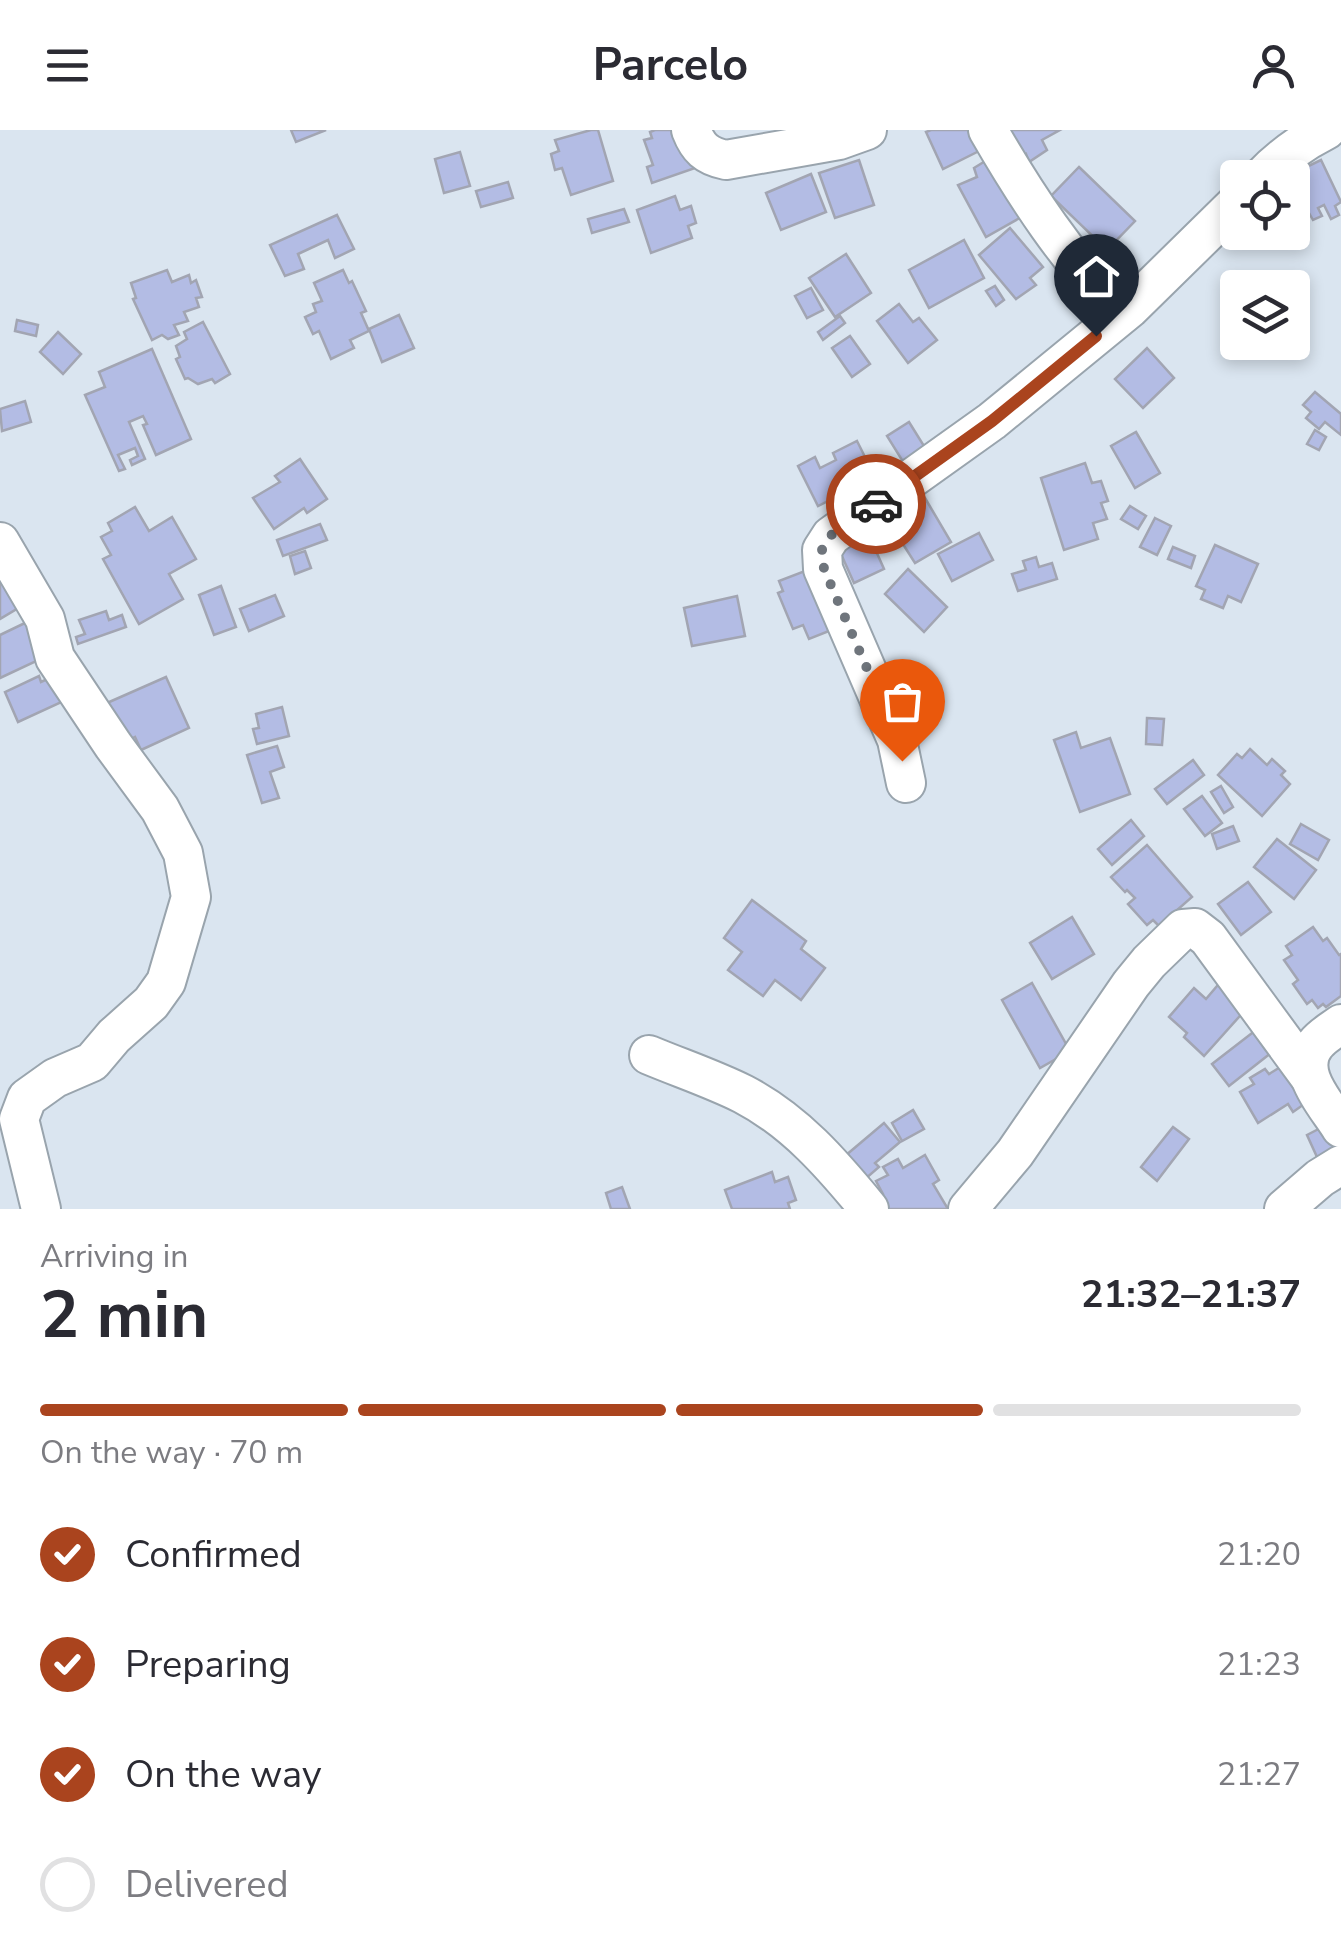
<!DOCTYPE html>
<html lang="en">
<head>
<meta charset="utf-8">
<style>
  body { margin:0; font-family:"Nunito Sans",sans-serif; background:#f2f2f3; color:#2b2b33; height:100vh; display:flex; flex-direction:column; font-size:38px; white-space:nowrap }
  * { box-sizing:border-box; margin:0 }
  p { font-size:32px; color:#7c7c81 }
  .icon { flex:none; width:55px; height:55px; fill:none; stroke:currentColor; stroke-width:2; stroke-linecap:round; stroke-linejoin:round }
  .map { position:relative; height:1079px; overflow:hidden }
  .side { display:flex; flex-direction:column; background:#fff; flex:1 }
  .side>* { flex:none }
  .controls { position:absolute; left:1220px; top:30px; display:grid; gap:20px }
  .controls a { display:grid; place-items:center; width:90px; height:90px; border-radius:10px; background:#fff; box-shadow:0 5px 15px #0003; font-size:50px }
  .pin { position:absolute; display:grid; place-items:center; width:85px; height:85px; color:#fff; margin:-102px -42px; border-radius:50% 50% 50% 0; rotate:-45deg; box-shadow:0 0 10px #0007 }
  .pin .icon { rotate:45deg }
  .courier { position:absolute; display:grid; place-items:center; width:100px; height:100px; margin:-50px; border:8px solid #aa441e; border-radius:50%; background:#fff; color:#222; box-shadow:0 2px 12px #0007 }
  .overview em { font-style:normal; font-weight:700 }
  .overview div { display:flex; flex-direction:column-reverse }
  .overview { display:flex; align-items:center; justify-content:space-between; height:170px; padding:0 40px }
  h1 { font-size:65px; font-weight:700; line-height:75px }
  .bar { display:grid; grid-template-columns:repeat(4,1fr); gap:15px 10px; align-content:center; height:120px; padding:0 40px }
  .bar i { height:12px; border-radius:8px; background:#e1e1e2 }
  .bar .current { background:#aa441e }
  .bar p { grid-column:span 4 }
  ol { padding:0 40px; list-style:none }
  li { display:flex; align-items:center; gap:30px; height:110px }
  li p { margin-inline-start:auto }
  li .icon { padding:10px; border-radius:50%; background:#aa441e; color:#fff; stroke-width:4 }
  li:last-child { color:#7c7c81 }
  li i { width:55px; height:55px; border:5px solid #e1e1e2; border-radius:50% }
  header { display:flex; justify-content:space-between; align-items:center; height:130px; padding:0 40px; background:#fff; font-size:45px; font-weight:700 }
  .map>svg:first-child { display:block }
  .building { fill:#b3bce4; stroke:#a2a5b2; stroke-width:2.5 }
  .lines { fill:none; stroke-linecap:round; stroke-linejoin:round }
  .minor-casing { stroke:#99a4ad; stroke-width:42 }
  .minor { stroke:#fff; stroke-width:38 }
  .done { stroke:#6f757c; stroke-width:10; stroke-dasharray:0 18 }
  .route { stroke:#aa441e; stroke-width:12 }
</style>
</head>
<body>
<header><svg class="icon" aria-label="menu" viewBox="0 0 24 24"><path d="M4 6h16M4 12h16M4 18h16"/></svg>Parcelo<svg class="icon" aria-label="person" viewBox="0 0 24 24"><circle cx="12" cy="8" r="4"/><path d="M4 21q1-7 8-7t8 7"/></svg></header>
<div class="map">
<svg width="1341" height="1079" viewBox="0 0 1341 1079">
  <rect width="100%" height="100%" fill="#dae5f0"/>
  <!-- building -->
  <g class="building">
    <path d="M291,0h35l-30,12z"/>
    <path d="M591,0h7l15,51 -42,14 -9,-27 -7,2 -4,-16 8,-3 -4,-11z"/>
    <path d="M655,0h31l12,37 -46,16 -5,-16 6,-2 -9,-25 8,-2 -2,-6z"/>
    <path d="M931,0h53l7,15 -48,24 -17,-37z"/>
    <path d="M1002,0h58l-18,10 5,10 -18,12 -3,-8 -15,10z"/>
    <path d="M460,22l10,34 -26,7 -9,-34z"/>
    <path d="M995,25l30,60 -39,22 -28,-52 19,-8 -3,-9z"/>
    <path d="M859,30l15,45 -39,13 -16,-45z"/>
    <path d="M1293,30l5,11 23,-11 20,42 -6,4 4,9 -8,4 -7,-14 -6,3 4,8 -9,4 -4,-7 -9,4 -8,-15v-24h-12z"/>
    <path d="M1079,37l56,54 -28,29 -56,-54z"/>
    <path d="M811,44l15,38 -45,18 -15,-37z"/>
    <path d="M508,52l5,16 -32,9 -5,-16z"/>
    <path d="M675,66l5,14 11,-4 5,17 -8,3 4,12 -41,15 -14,-43z"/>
    <path d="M624,79l5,13 -37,11 -4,-14z"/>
    <path d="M337,85l17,34 -19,9 -7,-18 -30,14 6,15 -19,7 -15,-31z"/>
    <path d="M1010,98l33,39 -13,11 6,7 -20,14 -37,-44z"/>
    <path d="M964,110l20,38 -55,30 -20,-38z"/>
    <path d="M846,124l25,39 -36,24 -26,-39z"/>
    <path d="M167,140l5,12 17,-7 2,8 5,-3 6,17 -6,1 3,9 -15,5 4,9 -14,4 5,10 -11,4 -6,-4 -10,5 -19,-41 3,-1 -5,-15z"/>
    <path d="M343,140l6,13 3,-2 14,30 -5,2 8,18 -19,9 4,8 -23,11 -12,-28 -6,3 -8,-17 11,-5 -3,-8 9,-3 -8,-18z"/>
    <path d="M995,156l9,14 -8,6 -10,-15z"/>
    <path d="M811,158l12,22 -16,8 -12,-22z"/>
    <path d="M899,174l14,18 6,-4 18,22 -29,23 -31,-42z"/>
    <path d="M399,185l15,33 -32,14 -13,-33z"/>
    <path d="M840,186l5,7 -22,17 -5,-8z"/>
    <path d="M17,190l21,5 -2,11 -21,-5z"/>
    <path d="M203,192l27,52 -15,9 -3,-4 -14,5 -10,-6 -3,1 -9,-20 4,-2 -4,-11 11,-7 -3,-7z"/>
    <path d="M58,202l23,22 -18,20 -23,-22z"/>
    <path d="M850,206l20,28 -18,13 -20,-29z"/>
    <path d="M1147,218l27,30 -31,30 -28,-29z"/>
    <path d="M152,219l39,90 -35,16 -13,-30 4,-1 -4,-8 -14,6 16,37 -13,6 -2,-5 8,-4 -3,-8 -17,7 7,14 -6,2 -34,-76 20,-8 -6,-15z"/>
    <path d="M1315,262l26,22v21l-16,-13 -6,7 -13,-11 5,-6 -8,-7z"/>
    <path d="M25,271l6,21 -29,9 -2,-22z"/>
    <path d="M909,292l20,32 -22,14 -20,-32z"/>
    <path d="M1315,300l11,7 -7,13 -12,-6z"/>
    <path d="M1136,302l24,41 -25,15 -24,-42z"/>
    <path d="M857,311l21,42 -37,18 -3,-5 -20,10 -20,-40 17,-9 5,11 16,-8 -3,-7z"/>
    <path d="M300,329l27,40 -20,14 -3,-5 -30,21 -21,-31 27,-16 -5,-6z"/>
    <path d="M1085,333l7,20 9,-2 7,20 -7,2 6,16 -14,4 5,16 -34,11 -23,-72z"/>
    <path d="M925,368l26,44 -36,21 -14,-22 -8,5 -6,-12 8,-5 -6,-9z"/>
    <path d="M1130,376l16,10 -8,13 -17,-10z"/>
    <path d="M135,377l14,24 23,-14 24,42 -27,15 14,25 -44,25 -36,-65 8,-4 -10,-18 11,-6 -4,-8z"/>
    <path d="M1155,388l16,8 -14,29 -17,-8z"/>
    <path d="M320,394l7,16 -44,16 -6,-16z"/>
    <path d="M867,401l17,38 -30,14 -17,-38z"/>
    <path d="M979,403l14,27 -41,21 -14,-27z"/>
    <path d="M1215,415l43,19 -17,38 -13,-6 -5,12 -22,-9 4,-9 -9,-4z"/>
    <path d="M1173,417l22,9 -4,12 -23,-9z"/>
    <path d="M305,421l6,17 -16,6 -5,-18z"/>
    <path d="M1036,427l3,10 13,-4 5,16 -39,12 -6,-17 14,-4 -3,-9z"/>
    <path d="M0,429l25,45 -25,15z"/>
    <path d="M810,439l24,60 -25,10 -6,-14 -10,4 -15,-36 5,-2 -4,-10z"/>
    <path d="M908,439l39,38 -23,25 -39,-38z"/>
    <path d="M221,456l15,41 -22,8 -15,-40z"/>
    <path d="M275,465l9,21 -35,15 -9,-22z"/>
    <path d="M737,466l8,40 -53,10 -8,-38z"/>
    <path d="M106,481l3,9 13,-5 4,12 -48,17 -2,-7 9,-3 -6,-14z"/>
    <path d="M29,491l16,36 -45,21v-43z"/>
    <path d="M39,546l2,6 13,-6 12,24 -48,22 -13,-30z"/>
    <path d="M166,547l23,51 -48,22 -6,-13 -10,5 -18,-39z"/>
    <path d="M282,577l7,29 -32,8 -4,-15 6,-1 -3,-14z"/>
    <path d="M1147,588l17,1 -2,26 -16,-1z"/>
    <path d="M1076,602l5,16 29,-10 20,56 -50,18 -26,-72z"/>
    <path d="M277,616l7,21 -14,5 9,26 -17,5 -15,-48z"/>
    <path d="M1250,619l17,16 5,-6 13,12 -4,4 9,9 -28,32 -44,-41 19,-21 5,4z"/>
    <path d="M1193,630l11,15 -37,29 -12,-15z"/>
    <path d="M1221,656l12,21 -9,6 -13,-21z"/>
    <path d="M1202,666l20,27 -17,13 -21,-27z"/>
    <path d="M1131,690l13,16 -32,29 -14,-16z"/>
    <path d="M1301,694l28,16 -11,20 -28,-16z"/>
    <path d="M1233,696l6,15 -22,8 -5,-15z"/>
    <path d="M1277,709l39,31 -22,29 -40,-32z"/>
    <path d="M1147,715l45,52 -33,29 -6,-6 -6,5 -19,-21 7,-6 -8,-8 -2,2 -14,-15z"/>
    <path d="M1248,752l23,30 -30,23 -23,-31z"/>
    <path d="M752,770l54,41 -5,8 24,19 -24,32 -26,-20 -12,16 -35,-26 14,-18 -18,-14z"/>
    <path d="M1072,787l22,37 -42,25 -22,-36z"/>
    <path d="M1313,797l10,14 4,-3 12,17 2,-1v42l-15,11 -3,-3 -5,4 -6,-8 -5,4 -14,-20 5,-4 -14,-20 8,-5 -6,-9z"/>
    <path d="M1223,849l24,29 -43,48 -20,-19 3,-4 -18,-16 25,-29 12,11z"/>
    <path d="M1032,853l38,68 -30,17 -38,-68z"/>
    <path d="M1265,893l16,22 -52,41 -17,-22z"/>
    <path d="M1287,933l23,37 -17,12 -5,-8 -30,19 -18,-31 14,-8 -4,-6 15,-9 4,5z"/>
    <path d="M913,980l11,19 -22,12 -10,-18z"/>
    <path d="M1334,991l7,24 -24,12 -10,-22z"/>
    <path d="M884,993l16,19 -25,21 4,4 -15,13 -19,-24z"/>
    <path d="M1173,997l16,12 -32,42 -16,-14z"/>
    <path d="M925,1025l14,25 -6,4 15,25h-67l-6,-10 8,-5 -7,-13 12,-6 -5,-8 15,-8 5,9z"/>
    <path d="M772,1042l3,10 13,-5 8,23 -8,3 2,6h-58l-7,-19z"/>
    <path d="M622,1057l8,22h-19l-5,-16z"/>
  </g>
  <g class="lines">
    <defs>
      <g id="minor">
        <path d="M691,0c7,18 15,26 35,30l113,-20 28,-10"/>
        <path d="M988,0c38,66 80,130 134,184"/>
        <path d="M1261,48c19,-20 41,-36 65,-48"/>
        <path d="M0,412l45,77 10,39 58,87 47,64 23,44 8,44 -25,85 -15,21 -37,33 -22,26 -37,16 -28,20 -8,21 22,90"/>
        <path d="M906,653l-9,-43 -74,-171 -1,-19 9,-14 161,-115 138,-113 108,-106"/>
        <path d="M1341,894c-8,6 -19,12 -25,20 -23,27 11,61 25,84"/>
        <path d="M649,925c31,13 64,24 94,39 52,27 89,70 126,115"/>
        <path d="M968,1079l47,-56 116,-169 18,-22 34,-33 12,-1 13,10 101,138"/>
        <path d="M1284,1079l36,-31 21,-13"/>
      </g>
    </defs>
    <!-- minor casing -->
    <use href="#minor" class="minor-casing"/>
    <!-- minor -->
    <use href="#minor" class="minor"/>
  </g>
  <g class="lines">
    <!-- done -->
    <path class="done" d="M876,374l-46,32 -8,14 2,19 74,171 4,21"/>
    <!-- route -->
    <path class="route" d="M876,374l116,-83 104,-85"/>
  </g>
</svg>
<div class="controls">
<a><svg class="icon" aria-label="locate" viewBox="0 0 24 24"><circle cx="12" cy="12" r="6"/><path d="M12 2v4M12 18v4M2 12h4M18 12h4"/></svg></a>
<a><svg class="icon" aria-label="layers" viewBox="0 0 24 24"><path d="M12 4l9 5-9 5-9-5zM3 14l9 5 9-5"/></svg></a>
</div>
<div class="pin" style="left:902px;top:631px;background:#ea580c"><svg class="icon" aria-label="bag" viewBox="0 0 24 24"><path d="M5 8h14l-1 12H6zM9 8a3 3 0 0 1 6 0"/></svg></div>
<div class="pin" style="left:1096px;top:206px;background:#1f2937"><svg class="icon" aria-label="home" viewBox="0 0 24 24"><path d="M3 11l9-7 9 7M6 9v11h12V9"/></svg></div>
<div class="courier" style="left:876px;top:374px"><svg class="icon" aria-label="car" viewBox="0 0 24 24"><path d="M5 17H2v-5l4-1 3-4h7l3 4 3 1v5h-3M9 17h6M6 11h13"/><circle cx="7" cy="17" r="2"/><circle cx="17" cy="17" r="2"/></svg></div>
</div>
<section class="side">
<div class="overview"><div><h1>2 min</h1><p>Arriving in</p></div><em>21:32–21:37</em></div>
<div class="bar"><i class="current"></i><i class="current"></i><i class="current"></i><i></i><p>On the way · 70 m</p></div>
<ol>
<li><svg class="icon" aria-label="check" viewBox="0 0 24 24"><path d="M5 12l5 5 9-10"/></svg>Confirmed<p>21:20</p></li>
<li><svg class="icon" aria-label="check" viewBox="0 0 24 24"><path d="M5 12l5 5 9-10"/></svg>Preparing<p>21:23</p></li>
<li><svg class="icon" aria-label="check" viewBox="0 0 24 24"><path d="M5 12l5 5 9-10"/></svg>On the way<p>21:27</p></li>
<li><i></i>Delivered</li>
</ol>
</section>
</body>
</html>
